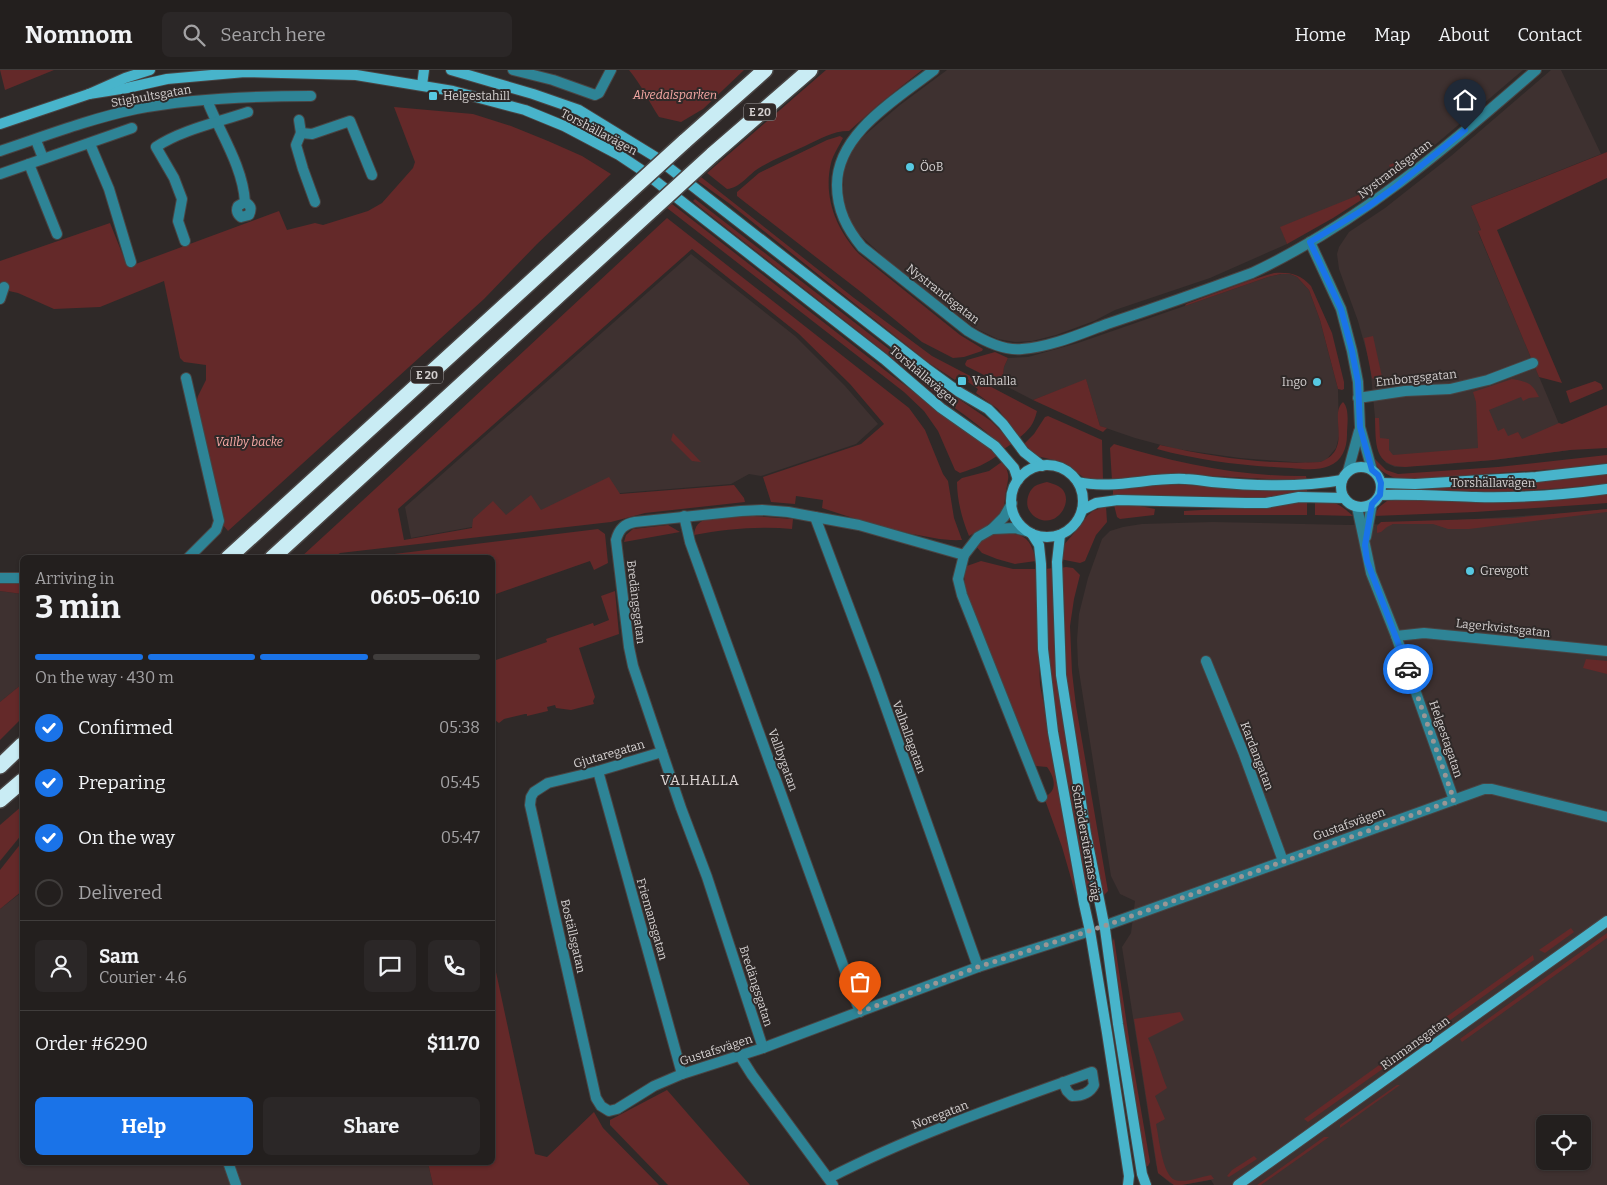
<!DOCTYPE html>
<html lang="en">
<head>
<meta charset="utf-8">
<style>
  body { margin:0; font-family:Bitter,serif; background:#2b2727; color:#f1f3f6; height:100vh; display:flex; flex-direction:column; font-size:19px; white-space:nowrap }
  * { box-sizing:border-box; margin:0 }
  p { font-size:16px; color:#a3a2a4 }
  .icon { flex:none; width:28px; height:28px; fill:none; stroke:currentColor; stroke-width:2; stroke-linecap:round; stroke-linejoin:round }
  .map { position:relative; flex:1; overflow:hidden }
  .drawer { position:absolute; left:20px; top:485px; width:475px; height:610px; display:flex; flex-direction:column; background:#231f1e; border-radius:8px; box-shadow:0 1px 4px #0004,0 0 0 1px #403d3c }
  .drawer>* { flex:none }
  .buttons { position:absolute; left:1536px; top:1045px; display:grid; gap:10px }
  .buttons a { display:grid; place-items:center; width:55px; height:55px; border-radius:8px; background:#231f1e; box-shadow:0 1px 4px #0004,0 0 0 1px #403d3c; font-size:25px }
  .pin { position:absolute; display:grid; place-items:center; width:42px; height:42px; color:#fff; margin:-51px -21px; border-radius:50% 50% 50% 0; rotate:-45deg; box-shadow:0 0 5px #0007 }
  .pin .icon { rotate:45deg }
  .courier { position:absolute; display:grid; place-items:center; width:50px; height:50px; margin:-25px; border:4px solid #1a73e8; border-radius:50%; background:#fff; color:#222; box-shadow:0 1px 6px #0007 }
  .head em { font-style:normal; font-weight:700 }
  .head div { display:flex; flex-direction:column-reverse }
  .head { display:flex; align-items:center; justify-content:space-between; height:85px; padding:0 15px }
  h1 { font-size:32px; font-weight:700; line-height:38px }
  .bar { display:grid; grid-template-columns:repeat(4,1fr); gap:8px 5px; align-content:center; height:60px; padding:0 15px }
  .bar i { height:6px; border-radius:4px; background:#403d3c }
  .bar .on { background:#1a73e8 }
  .bar p { grid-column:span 4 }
  .line { display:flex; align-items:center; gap:12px; padding:0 15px; border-top:1px solid #403d3c }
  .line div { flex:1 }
  .round { display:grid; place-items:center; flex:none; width:52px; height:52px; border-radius:8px; background:#2b2727 }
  ol { padding:0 15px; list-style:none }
  li { display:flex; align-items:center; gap:15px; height:55px }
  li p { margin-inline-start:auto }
  li .icon { padding:5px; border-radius:50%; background:#1a73e8; color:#fff; stroke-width:4 }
  li:last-child { color:#a3a2a4 }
  li i { width:28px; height:28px; border:2px solid #403d3c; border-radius:50% }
  .button { display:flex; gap:10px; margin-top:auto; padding:10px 15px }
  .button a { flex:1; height:58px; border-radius:8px; background:#1a73e8; color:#fff; font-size:20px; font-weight:700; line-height:58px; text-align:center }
  .button a+a { background:#2b2727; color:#f1f3f6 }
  header { display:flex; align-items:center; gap:30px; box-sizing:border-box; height:70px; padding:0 25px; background:#231f1e; border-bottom:1px solid #403d3c }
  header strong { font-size:24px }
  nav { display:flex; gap:28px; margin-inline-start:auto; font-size:18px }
  .search { width:350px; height:45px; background:#2b2727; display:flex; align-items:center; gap:12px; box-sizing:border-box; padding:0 18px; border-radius:8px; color:#a3a2a4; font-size:19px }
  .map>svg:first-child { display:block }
  .built { fill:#3e3130; fill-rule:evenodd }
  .green { fill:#642929 }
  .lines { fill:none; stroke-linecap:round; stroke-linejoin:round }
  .street-casing { stroke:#494443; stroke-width:12 }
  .secondary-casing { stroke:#494443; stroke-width:12 }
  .highway-casing { stroke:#494443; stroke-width:18 }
  .street { stroke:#2e8496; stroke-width:10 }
  .secondary { stroke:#48b4cb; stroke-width:10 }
  .highway { stroke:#c9ecf4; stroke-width:15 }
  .highway-bridge-casing { stroke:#494443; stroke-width:18; stroke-linecap:butt }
  .highway-bridge { stroke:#c9ecf4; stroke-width:15 }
  .done { stroke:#9a9695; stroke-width:5; stroke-dasharray:0 9 }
  .route { stroke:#1a73e8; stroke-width:6 }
  .poi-dot { fill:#57c9e2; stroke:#2f2928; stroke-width:2 }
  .labels { text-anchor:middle; stroke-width:4; stroke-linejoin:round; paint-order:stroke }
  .shield { fill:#2f2928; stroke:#a29e9e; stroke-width:1 }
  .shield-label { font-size:11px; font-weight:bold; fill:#d4d0d0 }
  .park-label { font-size:12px; font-style:italic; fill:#f8a9a5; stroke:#2f2928 }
  .street-label { font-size:12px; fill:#d4d0d0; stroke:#2f2928 }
  .poi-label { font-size:12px; fill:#d4d0d0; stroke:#2f2928; text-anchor:start }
  .neighbourhood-label { font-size:14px; letter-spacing:1px; fill:#e1d9d8; stroke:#2f2928 }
</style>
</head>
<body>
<header>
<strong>Nomnom</strong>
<div class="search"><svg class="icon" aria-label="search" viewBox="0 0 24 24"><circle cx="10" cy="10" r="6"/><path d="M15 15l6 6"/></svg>Search here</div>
<nav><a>Home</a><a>Map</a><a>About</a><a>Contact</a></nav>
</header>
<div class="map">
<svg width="1607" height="1115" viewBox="0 0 1607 1115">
  <rect width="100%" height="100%" fill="#2f2928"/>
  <!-- built -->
  <g class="built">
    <path d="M947,0h576l-107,91 -30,22 -34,16 -71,28 6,17 -77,34 -95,32 -21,11 -38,14 -24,6 -17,1 -17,-3 -21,-10 -22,-16 -70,-55 -27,-25 -9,-15 -5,-17 -1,-13 1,-18 6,-16 9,-14 41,-35z"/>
    <path d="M1551,0h10l40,84 -130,52 10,24 -3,2 92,218 -77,10 -58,5 -40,2 -9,-4 -8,-13 -8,-86 -12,-43 -19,-52 -2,-15 2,-7 10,-15 36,-24 66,-52z"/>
    <path d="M691,184l104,82 50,50 33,38 -22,20 -95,32 -12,-2 -18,10 -110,9 -127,30 -83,15 -6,-31z"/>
    <path d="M1281,204h9l7,3 12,13 11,30 18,69 1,47 -3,12 -10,12 -6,2 -15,1 -65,-5 -64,-9 -41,-11 -35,-12 -14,-46 -53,20 -31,-16 2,-17 4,-9 20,-1 50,-14 190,-66z"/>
    <path d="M1607,439v676h-393l-3,-5 -29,5h-8l-4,-2 -12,-10 -2,-9 -34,-217 9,-14 4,-32 -15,-7 -9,-18 -33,-211 -1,-25 2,-26 9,-36 14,-39 8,-8 13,-4 19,-3 71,-2 135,3 45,-1 177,-11zM1545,1054h37v37h-37z"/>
    <path d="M0,521l22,3v90l-22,18z"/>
    <path d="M22,822v270l406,1 5,22h-433v-276z"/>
  </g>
  <!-- green -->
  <g class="green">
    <path d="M0,0h54l-49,20z"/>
    <path d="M629,0h115l-41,39 -22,13 -22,-5c-10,-15 -18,-33 -30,-47z"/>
    <path d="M826,0h96l-44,35 -29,26c-17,0 -29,8 -44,15 -15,7 -31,13 -46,22 -10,6 -19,20 -32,21l-20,-16z"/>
    <path d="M1478,19l8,12 -16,14 -4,-4 -2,-10 7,-8z"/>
    <path d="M394,37l79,7 38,12 37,15 34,15 29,18 -74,70 -53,55 -256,232 -5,-6 -27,-122 2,-7 8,-16v-15l-22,-3 -4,-4 -16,-77 -64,26 -46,2 -36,-16 -18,-4v-28l110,-38 14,35 9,7 146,-54 8,19 28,-7 8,2 45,-14 14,-8 31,-35 2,-6z"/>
    <path d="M840,66l3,2c-4,8 -10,17 -12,25 -8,34 5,66 28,91l101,81 23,14 -1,2 -18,6 -11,1 -31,-16 -61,-50 -124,-96v-4l22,-19 68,-33z"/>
    <path d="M1430,78l-14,13 -22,16 -5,-12z"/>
    <path d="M1607,82v26l-110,52 65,153 -23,-6 -61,-146 3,-1 -10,-24z"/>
    <path d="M701,107l153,121 78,58 105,55c-3,13 -8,19 -18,27l-21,-29 -22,-16 2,-4 -10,-7 1,-2 -10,-6 -4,6 -26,-17 -199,-159 -32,-23z"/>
    <path d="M1366,122l3,3 -36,23 -46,26 -7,-17z"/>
    <path d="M695,129l221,171 75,51 22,22 -9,6c-26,-29 -63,-47 -90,-74l-213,-167 -8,-7z"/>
    <path d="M672,134l219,171 108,79c-12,10 -24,14 -39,19l-5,-3 -17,-39 -14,-20 -20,-19 -237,-184z"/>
    <path d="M667,148l242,190 16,22 18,44 5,7 6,37 8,22c-18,1 -33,-3 -50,-6 -31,-7 -60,-16 -90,-26l1,-8 -27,-4 -1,8 -24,-2 -8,-25 98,-33 23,-20 -34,-40 -51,-50 -107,-85 -294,260 6,31 68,-12 1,-9 20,-18 13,14 25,-20 10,15 68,-33 11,17 114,-9 10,13 1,4 -100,11 -34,9 -271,31 -6,4 -34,1 99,-91z"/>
    <path d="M1274,203c16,-1 26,1 37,13l21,47 12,49v7l-2,1 -4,-1 -18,-69 -11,-30 -12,-13 -7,-3h-9l-13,3 -83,29 1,-2 62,-23z"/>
    <path d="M1373,266l11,50 -12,-8 -8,-40z"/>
    <path d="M995,282l13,6 -4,9 -2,17 -36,-18 -1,-2 2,-4z"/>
    <path d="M1086,309l14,47 7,2 -4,4 -70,-32z"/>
    <path d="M1512,309c15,3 20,3 27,18l-10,1 -6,3 -2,-4 -32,13 9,21 6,-3 4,8 10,-4 4,7 37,-16 3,1 45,-19v43l-37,2 -77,10 -88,7c-32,-1 -29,-24 -30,-49h4l1,20 9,1v11l4,5 85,-7 -2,-46 -3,-10z"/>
    <path d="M1595,311l6,3 2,5 -33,14 -4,-12z"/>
    <path d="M1343,332c7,7 4,23 4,33 0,13 -5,26 -18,31 -11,5 -27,3 -38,2 -46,-2 -90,-7 -134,-19l3,-4c52,12 106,20 160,17 34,-12 8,-47 23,-60z"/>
    <path d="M1048,346l54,24 1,41 -17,-2 -24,-17 -25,-6 -14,-11 11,-11 11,-17z"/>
    <path d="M673,363l28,29 -9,-1 -21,-21z"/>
    <path d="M1114,374c62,19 127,33 192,32l1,5 -132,-7 -19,1 -44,6 -2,-33z"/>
    <path d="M1607,385v8l-40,5 -165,12c-12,-3 -27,-10 -29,-23l13,13 12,4 100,-7z"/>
    <path d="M1003,391c7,15 6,14 3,30 -1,5 -1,10 -2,15 -5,15 -22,22 -35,30 -7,-17 -12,-36 -12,-54l5,-4 27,-7z"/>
    <path d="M1607,403v11l-45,4 -69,5 -104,-3z"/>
    <path d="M1047,412c3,1 8,2 11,4 19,10 1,44 -21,32 -2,-1 -6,-4 -8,-8 -4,-7 -1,-19 6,-24 3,-2 8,-3 12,-4z"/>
    <path d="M1163,414l71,3 73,1v6l-89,7 -81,-6 -24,2v-9z"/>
    <path d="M1607,423v10l-13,1 -119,8 -101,4 5,-9 8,-6 17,-2 85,3z"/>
    <path d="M1307,430v15h-123v-4l86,-5z"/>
    <path d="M1315,430c21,2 22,2 38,16l-38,-1z"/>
    <path d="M1114,435h21l20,4 -1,6 -34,4 -3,-2z"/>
    <path d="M1106,436l1,16 -11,13 -11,26 -5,2 -20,-4 2,-12 19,-22 6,-9 6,-5z"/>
    <path d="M1607,439v3l-138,17h-21l-15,-5h-40l-6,3 -6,5 -4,1v-7l4,-4 131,-4z"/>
    <path d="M753,446l40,3 -1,10c-32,-3 -66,0 -98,6 1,-9 4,-13 13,-16z"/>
    <path d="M668,455l12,7 -56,10 2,-7 7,-6z"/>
    <path d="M598,459l7,5 3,29 -14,7 -4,-9 -97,34 -1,-37 -122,-1z"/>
    <path d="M996,463c26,0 34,2 40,28l-21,3 -18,-5 -15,-6 -8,-9 13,-8z"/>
    <path d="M981,491l32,8h25v73l2,43 7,35 30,179 -15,-52 -18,-50c14,-6 11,-19 3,-30l-11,-1 -1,-2 -70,-173 -1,-24z"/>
    <path d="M1066,497l7,1 7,7 -6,24 -4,27 2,46 4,34 32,185 -6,6 -35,-214 -3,-85 -3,-30z"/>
    <path d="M1054,498l17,203 18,103 1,24 -3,1 -39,-231 -3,-99z"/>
    <path d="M0,512l22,1v11l-22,-3z"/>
    <path d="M615,521l4,43 -40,14 16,49 -2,4 1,3 -23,6 -15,-2 -1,-3 -8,2 1,4 -21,5v-2h-2l-21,5 -5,4 -7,-5 1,-57 54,-19 -1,-3 47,-16 1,3 15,-6 -8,-24z"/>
    <path d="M1586,589l21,2v13l-24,-6z"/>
    <path d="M22,614v34l-22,22v-38z"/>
    <path d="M22,736v28l-22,27v-36z"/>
    <path d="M22,772v49l-22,18v-39z"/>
    <path d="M1571,858l3,4 -29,21 -6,-3z"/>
    <path d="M1607,863v5l-145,104 -2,-3z"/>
    <path d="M1114,868l17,114 19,110 -2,4 -3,1 -35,-218z"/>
    <path d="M1533,885l1,5 -110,79 -6,-2z"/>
    <path d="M493,888l42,196 12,3 47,-45 9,16 56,57h-226l-5,-22 64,-1z"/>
    <path d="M1180,942l4,8 -36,18c8,16 12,33 19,50l-12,8 10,23 -9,5c3,13 6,51 19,56 10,3 26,-3 36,-5l3,4 -32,6h-8l-16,-12 -24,-154z"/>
    <path d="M1396,983l2,5 -90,64 -4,-3z"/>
    <path d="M1397,1015h3l-60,43v-3z"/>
    <path d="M667,1020l83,95h-82l-58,-60v-5z"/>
    <path d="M1324,1067h5l-68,48h-4z"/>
    <path d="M1254,1086l3,3 -28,18 -2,-1 5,-6z"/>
  </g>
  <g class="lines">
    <defs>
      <g id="street">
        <path d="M513,0l40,10 42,15 4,-2 12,-23"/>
        <path d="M934,0c-37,29 -97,63 -97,115 0,25 10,44 25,62l106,84c16,10 36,20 54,18 29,-2 58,-15 85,-25 48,-16 96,-33 145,-51 106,-50 196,-126 284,-203"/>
        <path d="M209,35c13,31 34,63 36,97 6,4 7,6 4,13l-8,2c-4,-3 -5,-7 -3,-11l7,-4"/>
        <path d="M299,50l2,13"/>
        <path d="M301,63l11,1 38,-13 22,54"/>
        <path d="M301,63l-5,12 7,24 12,33"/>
        <path d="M37,73l6,15"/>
        <path d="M90,74l19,45 22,73"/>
        <path d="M0,81c45,-15 89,-32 136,-42 57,-11 117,-13 175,-13"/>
        <path d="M29,94l28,70"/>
        <path d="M0,104l132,-46"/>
        <path d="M185,171l-7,-20 4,-22 -8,-21 -18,-31c25,-17 63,-25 92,-35"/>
        <path d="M1310,172l31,67 11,42 6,31 2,45 12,43"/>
        <path d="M0,229l4,-12"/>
        <path d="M186,308l33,143 -3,9 -28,28"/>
        <path d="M1358,328l47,-7 45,-2 38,-9 45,-17"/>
        <path d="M1348,401l11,-40"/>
        <path d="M1357,437l14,66 25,63 58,164"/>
        <path d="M684,446l6,26 170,470"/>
        <path d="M815,447l59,157 104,293"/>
        <path d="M992,459l23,-1 11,3"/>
        <path d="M1366,467l6,-33"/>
        <path d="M964,485l-6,24 4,16 80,202"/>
        <path d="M0,508h22"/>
        <path d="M1396,566l28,-3 183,18"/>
        <path d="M1206,591l37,91 40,109"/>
        <path d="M662,682l-64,19 -50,12 -14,9 -3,5 -1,8 66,293 5,8 8,5 8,-2 37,-23 28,-12 81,-26 215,-81 112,-36"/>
        <path d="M598,701l84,303"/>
        <path d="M1104,856l380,-137h8l115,28"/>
        <path d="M763,978l-56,-171 -26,-69 -48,-142 -4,-19 -13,-107c3,-11 8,-16 19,-18l106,-11 21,-1 26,2 71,13 105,30 14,-18 14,-8 12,-12 8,-14"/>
        <path d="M740,986l12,19 81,110"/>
        <path d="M228,1092l8,23"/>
        <path d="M829,1108c84,-43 174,-74 263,-106l2,13c-4,8 -13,11 -22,11l-5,-5 -4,-9"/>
      </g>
      <g id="secondary">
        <path d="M451,0l82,24 46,16 75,46 272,212 33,24 29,17 15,15 21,28 18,14"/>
        <path d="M422,15l2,-15"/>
        <path d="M89,24l38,-6 40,-9 78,-7 111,3 97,16 72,19 39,16 55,29 21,14 244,190 57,49 54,38 19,22 4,12"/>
        <path d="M0,54l89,-30 36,-16 25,-8"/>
        <circle cx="1047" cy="431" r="36"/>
        <circle cx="1361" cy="417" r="20"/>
        <path d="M1078,412c35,8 72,-5 107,-3 9,0 18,2 27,3 42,4 87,6 130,-2"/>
        <path d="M1381,413l34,1 121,-7 71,-8"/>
        <path d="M1380,425c32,-1 64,1 96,2 43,1 88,-2 131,-8"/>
        <path d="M1082,440l14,-7 22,-3 128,3h20l33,-6 45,1"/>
        <path d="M1032,464l7,11 2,19 2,85 10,83 31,172 6,27 17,102 22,143 -1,9"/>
        <path d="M1060,465l-3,27 4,113 25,159 19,95 13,95 24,150 4,11"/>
        <path d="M1238,1115l369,-264"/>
      </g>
      <g id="highway">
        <path d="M684,72l81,-72"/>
        <path d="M712,85l98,-85"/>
        <path d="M228,488l399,-364"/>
        <path d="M272,488l382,-350"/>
        <path d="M0,696l22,-21"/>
        <path d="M0,730l22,-19"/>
      </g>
    </defs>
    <!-- street casing -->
    <use href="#street" class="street-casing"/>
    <!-- secondary casing -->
    <use href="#secondary" class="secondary-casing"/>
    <!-- highway casing -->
    <use href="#highway" class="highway-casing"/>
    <!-- street -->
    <use href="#street" class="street"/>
    <!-- secondary -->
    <use href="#secondary" class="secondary"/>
    <!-- highway -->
    <use href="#highway" class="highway"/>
    <defs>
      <g id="highway-bridge">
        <path d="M627,124l57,-52"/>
        <path d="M654,138l58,-53"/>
      </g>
    </defs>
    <!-- highway-bridge casing -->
    <use href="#highway-bridge" class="highway-bridge-casing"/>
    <!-- highway-bridge -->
    <use href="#highway-bridge" class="highway-bridge"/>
  </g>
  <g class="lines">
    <!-- done -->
    <path class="done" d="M860,942l118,-45 126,-41 350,-126 -46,-131"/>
    <!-- route -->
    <path class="route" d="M1408,599l-41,-108 -2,-16 7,-41 8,-9 1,-12 -3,-8 -6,-5 -12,-43 -2,-45 -6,-31 -11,-42 -31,-67 56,-34 28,-20 71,-58"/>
  </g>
  <!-- markers -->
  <g class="poi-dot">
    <rect x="428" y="21" width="10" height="10" rx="2.5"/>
    <circle cx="910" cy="97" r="5"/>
    <rect x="957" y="306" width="10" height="10" rx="2.5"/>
    <circle cx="1317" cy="312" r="5"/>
    <circle cx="1470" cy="501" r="5"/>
  </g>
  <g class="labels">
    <!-- shield labels -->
    <g class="shield">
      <rect x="744" y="33.5" width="32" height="17" rx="4"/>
      <rect x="411" y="296.5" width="32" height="17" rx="4"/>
    </g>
    <g class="shield-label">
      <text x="760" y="46">E 20</text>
      <text x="427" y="309">E 20</text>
    </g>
    <!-- park labels -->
    <g class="park-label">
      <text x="675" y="29">Alvedalsparken</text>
      <text x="249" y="376">Vallby backe</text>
    </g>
    <!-- street labels -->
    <g class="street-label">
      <text transform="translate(151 26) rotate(-10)" y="4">Stighultsgatan</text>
      <text transform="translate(599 62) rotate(28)" y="4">Torshällavägen</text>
      <text transform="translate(1395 99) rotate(-37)" y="4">Nystrandsgatan</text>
      <text transform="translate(943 224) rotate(38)" y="4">Nystrandsgatan</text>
      <text transform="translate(924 306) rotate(40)" y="4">Torshällavägen</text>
      <text transform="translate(1416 308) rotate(-6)" y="4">Emborgsgatan</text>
      <text x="1493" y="417">Torshällavägen</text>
      <text transform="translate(636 532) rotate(83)" y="4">Bredängsgatan</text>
      <text transform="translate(1503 558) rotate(6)" y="4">Lagerkvistsgatan</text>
      <text transform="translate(909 667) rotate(70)" y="4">Valhallagatan</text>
      <text transform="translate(1446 669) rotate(71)" y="4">Helgestagatan</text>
      <text transform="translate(609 684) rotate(-16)" y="4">Gjutaregatan</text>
      <text transform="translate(1257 686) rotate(69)" y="4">Kardangatan</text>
      <text transform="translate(783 690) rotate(70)" y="4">Vallbygatan</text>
      <text transform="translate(1349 754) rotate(-20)" y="4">Gustafsvägen</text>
      <text transform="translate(1086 773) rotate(80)" y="4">Schröderstiernas väg</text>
      <text transform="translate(652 849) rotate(74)" y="4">Friemansgatan</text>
      <text transform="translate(573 866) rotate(77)" y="4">Boställsgatan</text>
      <text transform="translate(756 916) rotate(72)" y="4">Bredängsgatan</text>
      <text transform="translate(1415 973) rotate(-36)" y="4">Rinmansgatan</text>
      <text transform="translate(716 980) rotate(-18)" y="4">Gustafsvägen</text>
      <text transform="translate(940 1045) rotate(-21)" y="4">Noregatan</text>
    </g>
    <!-- poi labels -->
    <g class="poi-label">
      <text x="443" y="30">Helgestahill</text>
      <text x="920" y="101">ÖoB</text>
      <text x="972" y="315">Valhalla</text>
      <text x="1307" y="316" text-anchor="end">Ingo</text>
      <text x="1480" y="505">Grevgott</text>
    </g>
    <!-- neighbourhood labels -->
    <g class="neighbourhood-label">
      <text x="700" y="715">VALHALLA</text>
    </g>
  </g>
</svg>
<div class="buttons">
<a><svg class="icon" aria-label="locate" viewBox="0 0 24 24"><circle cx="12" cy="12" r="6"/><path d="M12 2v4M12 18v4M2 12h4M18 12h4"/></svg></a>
</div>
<div class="pin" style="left:860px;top:942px;background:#ea580c"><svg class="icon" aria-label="bag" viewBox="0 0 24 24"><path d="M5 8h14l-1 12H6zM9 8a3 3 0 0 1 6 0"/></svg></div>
<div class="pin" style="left:1465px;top:60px;background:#1f2937"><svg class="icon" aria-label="home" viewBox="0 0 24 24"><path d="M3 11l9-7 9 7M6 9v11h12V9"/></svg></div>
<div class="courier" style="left:1408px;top:599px"><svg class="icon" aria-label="car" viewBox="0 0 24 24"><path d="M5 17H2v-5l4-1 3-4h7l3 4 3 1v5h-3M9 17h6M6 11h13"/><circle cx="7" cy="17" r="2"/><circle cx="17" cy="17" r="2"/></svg></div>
<section class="drawer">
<div class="head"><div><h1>3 min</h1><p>Arriving in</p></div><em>06:05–06:10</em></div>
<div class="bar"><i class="on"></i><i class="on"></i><i class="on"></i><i></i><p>On the way · 430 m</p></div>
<ol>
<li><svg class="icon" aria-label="check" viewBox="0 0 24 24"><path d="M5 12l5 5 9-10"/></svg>Confirmed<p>05:38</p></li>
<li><svg class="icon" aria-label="check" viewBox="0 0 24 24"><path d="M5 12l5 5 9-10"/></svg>Preparing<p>05:45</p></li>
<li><svg class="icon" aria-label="check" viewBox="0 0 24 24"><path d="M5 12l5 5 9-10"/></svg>On the way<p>05:47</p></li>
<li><i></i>Delivered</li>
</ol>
<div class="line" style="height:90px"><a class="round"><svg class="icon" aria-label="person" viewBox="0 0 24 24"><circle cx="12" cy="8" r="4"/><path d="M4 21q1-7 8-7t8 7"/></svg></a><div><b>Sam</b><p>Courier · 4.6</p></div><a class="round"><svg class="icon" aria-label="chat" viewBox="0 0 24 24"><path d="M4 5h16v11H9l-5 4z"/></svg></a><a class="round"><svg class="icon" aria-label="phone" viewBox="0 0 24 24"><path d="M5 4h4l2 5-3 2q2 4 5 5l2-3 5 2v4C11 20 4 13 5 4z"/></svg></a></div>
<div class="line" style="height:65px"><div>Order #6290</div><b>$11.70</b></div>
<div class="button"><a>Help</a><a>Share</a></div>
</section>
</div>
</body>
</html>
